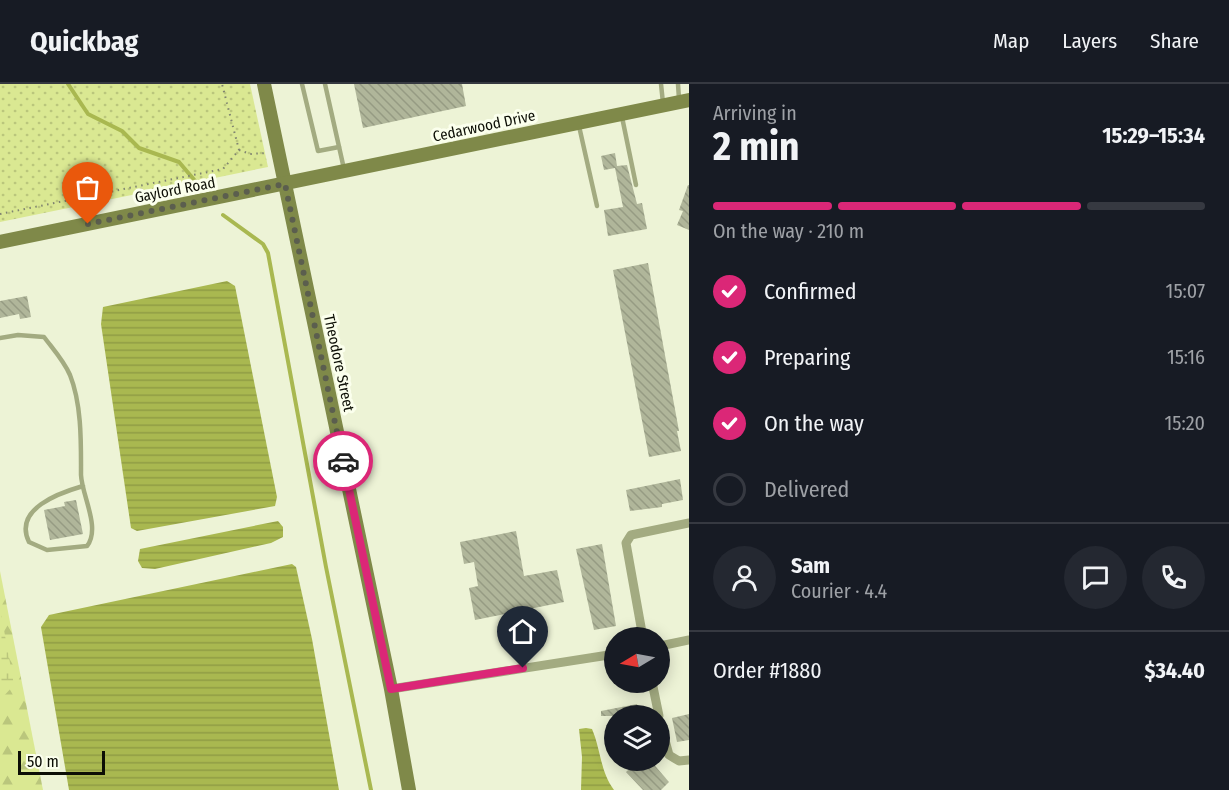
<!DOCTYPE html>
<html lang="en">
<head>
<meta charset="utf-8">
<style>
  body { margin:0; font-family:"Fira Sans Condensed",sans-serif; background:#242831; color:#f1f3f6; height:100vh; display:flex; flex-direction:column; font-size:22px; white-space:nowrap }
  * { box-sizing:border-box; margin:0 }
  p { font-size:20px; color:#9ea1a6 }
  .icon { flex:none; width:33px; height:33px; fill:none; stroke:currentColor; stroke-width:2; stroke-linecap:round; stroke-linejoin:round }
  .map { position:relative; flex:1; overflow:hidden }
  .sheet { display:flex; flex-direction:column; background:#171b24; width:540px }
  .sheet>* { flex:none }
  .needle { width:39px; rotate:260deg }
  .controls { position:absolute; left:604px; top:543px; display:grid; gap:12px }
  .controls a { display:grid; place-items:center; width:66px; height:66px; border-radius:50%; background:#171b24; box-shadow:0 3px 15px #0003; font-size:30px }
  .scale { position:absolute; left:18px; bottom:15px; width:87px; box-sizing:border-box; padding-left:6px; border:3px solid #0c0e05; border-top:0; font-size:16px; line-height:21px; white-space:nowrap; color:#0c0e05; -webkit-text-stroke:4px #fbffed; paint-order:stroke }
  .pin { position:absolute; display:grid; place-items:center; width:51px; height:51px; color:#fff; margin:-62px -26px; border-radius:50% 50% 50% 0; rotate:-45deg; box-shadow:0 0 6px #0007 }
  .pin .icon { rotate:45deg }
  .courier { position:absolute; display:grid; place-items:center; width:60px; height:60px; margin:-30px; border:4px solid #db2777; border-radius:50%; background:#fff; color:#222; box-shadow:0 2px 8px #0007 }
  .overview em { font-style:normal; font-weight:700 }
  .overview div { display:flex; flex-direction:column-reverse }
  .overview { display:flex; align-items:center; justify-content:space-between; height:102px; padding:0 24px }
  h1 { font-size:39px; font-weight:700; line-height:45px }
  .bar { display:grid; grid-template-columns:repeat(4,1fr); gap:9px 6px; align-content:center; height:72px; padding:0 24px }
  .bar i { height:8px; border-radius:4px; background:#363941 }
  .bar .current { background:#db2777 }
  .bar p { grid-column:span 4 }
  .line { display:flex; align-items:center; gap:15px; padding:0 24px; border-top:2px solid #363941 }
  .line div { flex:1 }
  .round { display:grid; place-items:center; flex:none; width:63px; height:63px; border-radius:32px; background:#242831 }
  ol { padding:0 24px; list-style:none }
  li { display:flex; align-items:center; gap:18px; height:66px }
  li p { margin-inline-start:auto }
  li .icon { padding:6px; border-radius:50%; background:#db2777; color:#fff; stroke-width:4 }
  li:last-child { color:#9ea1a6 }
  li i { width:33px; height:33px; border:3px solid #363941; border-radius:50% }
  header { display:flex; align-items:center; gap:36px; box-sizing:border-box; height:84px; padding:0 30px; background:#171b24; border-bottom:2px solid #363941 }
  header strong { font-size:28px }
  nav { display:flex; gap:33px; margin-inline-start:auto; font-size:21px }
  main { display:flex; flex:1; min-height:0 }
  .map>svg:first-child { display:block }
  .grass { fill:url(#grass-dots) }
  .forest { fill:url(#forest-firs) }
  .wetland { fill:url(#wetland-marsh) }
  .water { fill:url(#water-rules) }
  .lines { fill:none; stroke-linecap:round; stroke-linejoin:round }
  .stream { stroke:#a9b850; stroke-width:4 }
  .building { fill:url(#building-back-hatch) }
  .path { stroke:#7f8370; stroke-width:2; stroke-dasharray:1.5 4.5; stroke-linecap:butt }
  .lane { stroke:#a3ab81; stroke-width:4.5 }
  .street { stroke:#a3ab81; stroke-width:9 }
  .secondary { stroke:#7f8949; stroke-width:14 }
  .done { stroke:#5b5e4e; stroke-width:6; stroke-dasharray:0 10.8 }
  .route { stroke:#db2777; stroke-width:8 }
  .labels { text-anchor:middle; stroke-width:6; stroke-linejoin:round; paint-order:stroke }
  .street-label { font-size:15px; fill:#0c0e05; stroke:#fbffed }
</style>
</head>
<body>
<header>
<strong>Quickbag</strong>
<nav><a>Map</a><a>Layers</a><a>Share</a></nav>
</header>
<main>
<div class="map">
<svg width="689" height="706" viewBox="0 0 689 706">
  <defs>
    <pattern id="grass-dots" width="8" height="8" patternUnits="userSpaceOnUse" patternTransform="scale(1.5)"><rect width="8" height="8" fill="#dae892"/><path d="M2 2h.1M6 6h.1" fill="none" stroke="#bac67c" stroke-width="1.8" stroke-linecap="round"/></pattern>
    <pattern id="forest-firs" width="22" height="20" patternUnits="userSpaceOnUse" patternTransform="scale(1.5)"><rect width="22" height="20" fill="#dae892"/><path d="M5 1l3.5 6h-7zM16 11l3.5 6h-7z" fill="#bac67c"/></pattern>
    <pattern id="wetland-marsh" width="20" height="14" patternUnits="userSpaceOnUse" patternTransform="scale(1.5)"><rect width="20" height="14" fill="#dae892"/><path d="M1 5h8M5 5V1M11 12h8M15 12V8" fill="none" stroke="#bac67c"/></pattern>
    <pattern id="water-rules" width="6" height="5" patternUnits="userSpaceOnUse" patternTransform="scale(1.5)"><rect width="6" height="5" fill="#a9b850"/><path d="M0 2.5h6" fill="none" stroke="#909d44"/></pattern>
    <pattern id="building-back-hatch" width="6" height="6" patternUnits="userSpaceOnUse" patternTransform="scale(1.5)"><rect width="6" height="6" fill="#b0b69a"/><path d="M-1 5l2 2M0 0l6 6M5-1l2 2" fill="none" stroke="#969b83"/></pattern>
  </defs>
  <rect width="100%" height="100%" fill="#edf3d6"/>
  <!-- grass -->
  <path class="grass" d="M0,0h250l18,83 -268,55z"/>
  <!-- forest -->
  <path class="forest" d="M0,487l43,219h-43z"/>
  <!-- wetland -->
  <path class="wetland" d="M0,524l14,77 -13,14h-1z"/>
  <!-- water -->
  <g class="water">
    <path d="M227,197l8,5 42,211 -2,9 -138,25 -6,-3 -30,-204 2,-17z"/>
    <path d="M278,437l5,6v10l-12,6 -116,26 -13,-1 -4,-7 2,-12z"/>
    <path d="M292,480l4,3 16,72 27,151h-270l-28,-163 8,-12z"/>
    <path d="M586,644l6,1c9,21 8,42 22,61h-33l1,-33 -3,-28z"/>
  </g>
  <g class="lines">
    <!-- stream -->
    <g class="stream">
      <path d="M68,0l20,30 34,17 17,17 40,14 23,27"/>
      <path d="M223,131l40,29 5,9 58,314 45,223"/>
    </g>
  </g>
  <!-- building -->
  <g class="building">
    <path d="M354,0h108l4,22 -103,22z"/>
    <path d="M615,69l2,13 10,-1 10,39 5,-1 5,26 -39,7 -4,-26 19,-3 -8,-39 -11,2 -3,-14z"/>
    <path d="M688,101h1v45l-12,-5 6,-14 -4,-1z"/>
    <path d="M648,179l31,168h-2l4,20 -32,6 -36,-187z"/>
    <path d="M27,212l4,21 -11,2 -1,-5 -19,4v-17z"/>
    <path d="M680,395l3,21 -21,4v3l-32,4 -4,-21z"/>
    <path d="M76,416l7,34 -33,6 -6,-30 21,-4 -1,-4z"/>
    <path d="M516,447l8,45 33,-6 7,32 -89,18 -6,-32 9,-2 -4,-24 -10,2 -4,-22z"/>
    <path d="M602,460l14,82 -22,4 -18,-81z"/>
    <path d="M637,620l2,12h-38v-5z"/>
    <path d="M689,630v26l-12,2 -5,-24z"/>
    <path d="M639,676h11l19,22 -8,8h-18l-17,-18z"/>
  </g>
  <g class="lines">
    <!-- path -->
    <g class="path">
      <path d="M239,66l11,4 16,-1"/>
      <path d="M0,130l223,-45 16,-19 -17,-66"/>
    </g>
    <!-- lane -->
    <g class="lane">
      <path d="M302,0l16,67 21,-4"/>
      <path d="M325,0l19,85"/>
      <path d="M661,0l2,19"/>
      <path d="M678,0l1,15"/>
      <path d="M622,33l14,68"/>
      <path d="M579,42l18,80"/>
      <path d="M0,254l18,-3 26,2c9,12 20,24 26,38 12,30 11,69 11,100 1,21 20,53 6,71l-40,4 -18,-8c-16,-33 30,-49 54,-56"/>
    </g>
    <!-- street -->
    <g class="street">
      <path d="M643,554l-17,-95 5,-8 58,-12"/>
      <path d="M660,562l29,-6"/>
      <path d="M652,598l7,34"/>
      <path d="M391,605l224,-35"/>
      <path d="M660,638l9,33 10,6 10,-1"/>
    </g>
    <!-- secondary -->
    <g class="secondary">
      <path d="M264,0l127,605 18,101"/>
      <path d="M0,158l689,-142"/>
    </g>
  </g>
  <g class="lines">
    <!-- done -->
    <path class="done" d="M88,140l197,-40 58,277"/>
    <!-- route -->
    <path class="route" d="M343,377l48,228 132,-21"/>
  </g>
  <g class="labels">
    <!-- street labels -->
    <g class="street-label">
      <text transform="translate(484 42) rotate(-12)" y="5">Cedarwood Drive</text>
      <text transform="translate(175 106) rotate(-11)" y="5">Gaylord Road</text>
      <text transform="translate(339 279) rotate(78)" y="5">Theodore Street</text>
    </g>
  </g>
</svg>
<div class="controls">
<a><svg class="needle" viewBox="-14 -14 28 28"><path d="M0-13l5 13h-10z" fill="#e53935"/><path d="M0 13l5-13h-10z" fill="#9ea1a6"/></svg></a>
<a><svg class="icon" aria-label="layers" viewBox="0 0 24 24"><path d="M12 4l9 5-9 5-9-5zM3 14l9 5 9-5"/></svg></a>
</div>
<div class="scale">50 m</div>
<div class="pin" style="left:88px;top:140px;background:#ea580c"><svg class="icon" aria-label="bag" viewBox="0 0 24 24"><path d="M5 8h14l-1 12H6zM9 8a3 3 0 0 1 6 0"/></svg></div>
<div class="pin" style="left:523px;top:584px;background:#1f2937"><svg class="icon" aria-label="home" viewBox="0 0 24 24"><path d="M3 11l9-7 9 7M6 9v11h12V9"/></svg></div>
<div class="courier" style="left:343px;top:377px"><svg class="icon" aria-label="car" viewBox="0 0 24 24"><path d="M5 17H2v-5l4-1 3-4h7l3 4 3 1v5h-3M9 17h6M6 11h13"/><circle cx="7" cy="17" r="2"/><circle cx="17" cy="17" r="2"/></svg></div>
</div>
<section class="sheet">
<div class="overview"><div><h1>2 min</h1><p>Arriving in</p></div><em>15:29–15:34</em></div>
<div class="bar"><i class="current"></i><i class="current"></i><i class="current"></i><i></i><p>On the way · 210 m</p></div>
<ol>
<li><svg class="icon" aria-label="check" viewBox="0 0 24 24"><path d="M5 12l5 5 9-10"/></svg>Confirmed<p>15:07</p></li>
<li><svg class="icon" aria-label="check" viewBox="0 0 24 24"><path d="M5 12l5 5 9-10"/></svg>Preparing<p>15:16</p></li>
<li><svg class="icon" aria-label="check" viewBox="0 0 24 24"><path d="M5 12l5 5 9-10"/></svg>On the way<p>15:20</p></li>
<li><i></i>Delivered</li>
</ol>
<div class="line" style="height:108px"><a class="round"><svg class="icon" aria-label="person" viewBox="0 0 24 24"><circle cx="12" cy="8" r="4"/><path d="M4 21q1-7 8-7t8 7"/></svg></a><div><b>Sam</b><p>Courier · 4.4</p></div><a class="round"><svg class="icon" aria-label="chat" viewBox="0 0 24 24"><path d="M4 5h16v11H9l-5 4z"/></svg></a><a class="round"><svg class="icon" aria-label="phone" viewBox="0 0 24 24"><path d="M5 4h4l2 5-3 2q2 4 5 5l2-3 5 2v4C11 20 4 13 5 4z"/></svg></a></div>
<div class="line" style="height:78px"><div>Order #1880</div><b>$34.40</b></div>
</section>
</main>
</body>
</html>
